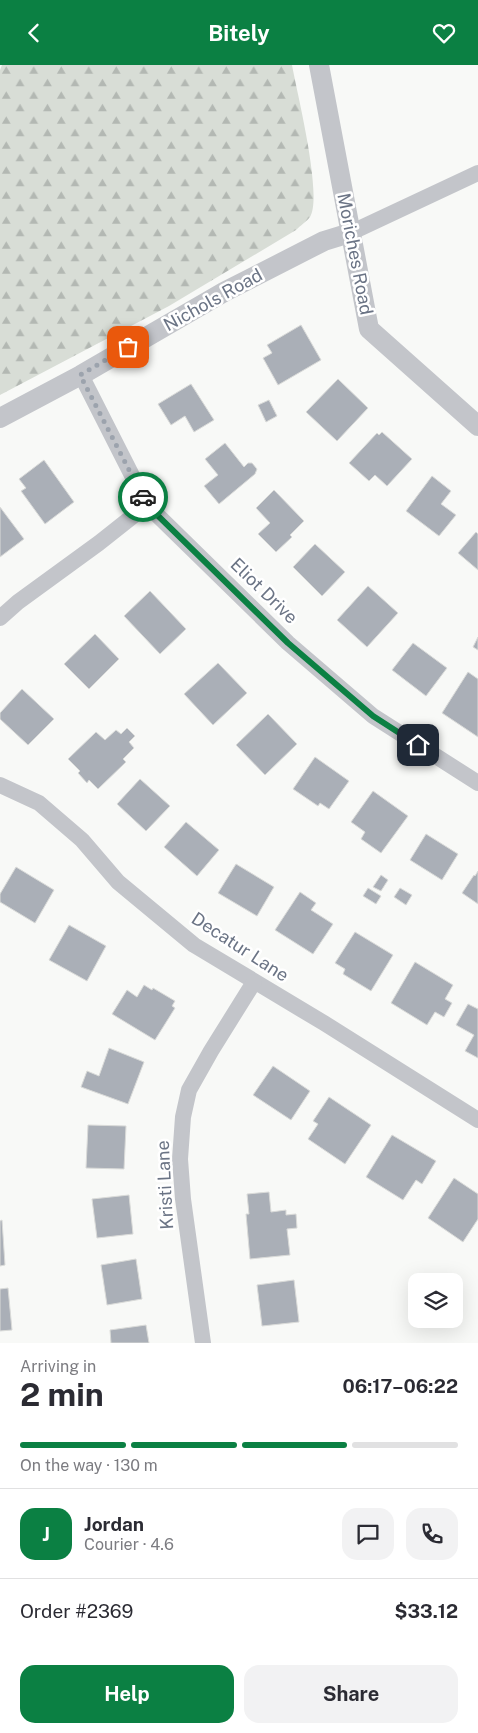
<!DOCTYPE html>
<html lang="en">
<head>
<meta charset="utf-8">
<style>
  body { margin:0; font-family:"Public Sans",sans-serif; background:#f2f2f3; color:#2b2b33; height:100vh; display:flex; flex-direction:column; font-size:19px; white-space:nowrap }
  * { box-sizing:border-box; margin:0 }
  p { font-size:16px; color:#7c7c81 }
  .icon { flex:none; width:28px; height:28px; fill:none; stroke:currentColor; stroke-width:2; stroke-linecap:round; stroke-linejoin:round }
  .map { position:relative; height:1278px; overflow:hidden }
  .drawer { display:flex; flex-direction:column; background:#fff; flex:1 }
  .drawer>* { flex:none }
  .controls { position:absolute; left:408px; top:1208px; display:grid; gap:10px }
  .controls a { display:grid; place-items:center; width:55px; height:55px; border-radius:10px; background:#fff; box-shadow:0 5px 20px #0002; font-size:25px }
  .pin { position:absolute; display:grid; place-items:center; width:42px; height:42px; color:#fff; margin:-21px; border-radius:10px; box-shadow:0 2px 8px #0006 }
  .courier { position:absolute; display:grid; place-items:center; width:50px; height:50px; margin:-25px; border:4px solid #0b8043; border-radius:50%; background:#fff; color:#222; box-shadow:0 1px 6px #0007 }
  .overview em { font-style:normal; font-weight:700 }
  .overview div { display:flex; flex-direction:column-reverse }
  .overview { display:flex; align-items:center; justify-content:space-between; height:85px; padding:0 20px }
  h1 { font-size:32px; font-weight:700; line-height:38px }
  .bar { display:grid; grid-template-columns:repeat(4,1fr); gap:8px 5px; align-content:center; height:60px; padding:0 20px }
  .bar i { height:6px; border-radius:4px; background:#e1e1e2 }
  .bar .on { background:#0b8043 }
  .bar p { grid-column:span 4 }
  .line { display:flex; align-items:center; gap:12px; padding:0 20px; border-top:1px solid #e1e1e2 }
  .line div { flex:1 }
  .round { display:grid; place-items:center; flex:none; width:52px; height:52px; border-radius:15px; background:#f2f2f3 }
  .action { display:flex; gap:10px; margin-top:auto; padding:10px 20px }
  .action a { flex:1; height:58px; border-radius:15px; background:#0b8043; color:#fff; font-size:20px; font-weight:700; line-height:58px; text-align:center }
  .action a+a { background:#f2f2f3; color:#2b2b33 }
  header { display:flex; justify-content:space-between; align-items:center; height:65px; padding:0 20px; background:#0b8043; color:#fff; font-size:22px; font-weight:700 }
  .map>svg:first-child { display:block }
  .forest { fill:url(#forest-firs) }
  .building { fill:#aaafb7; stroke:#dadbd9 }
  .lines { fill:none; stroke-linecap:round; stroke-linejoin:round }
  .minor { stroke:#c3c5ca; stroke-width:16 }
  .tertiary { stroke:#c3c5ca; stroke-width:20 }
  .done { stroke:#9ca3ad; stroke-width:5; stroke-dasharray:0 9 }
  .route { stroke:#0b8043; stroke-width:6 }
  .labels { text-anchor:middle; stroke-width:5; stroke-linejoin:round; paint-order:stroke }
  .street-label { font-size:18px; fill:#6b7485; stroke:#fff }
</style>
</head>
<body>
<header><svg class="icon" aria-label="back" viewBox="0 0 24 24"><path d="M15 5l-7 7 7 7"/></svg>Bitely<svg class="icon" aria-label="heart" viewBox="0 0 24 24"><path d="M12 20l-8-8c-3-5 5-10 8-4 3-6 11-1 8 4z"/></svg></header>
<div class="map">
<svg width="478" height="1278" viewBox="0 0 478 1278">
  <defs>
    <pattern id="forest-firs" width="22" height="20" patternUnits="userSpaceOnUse" patternTransform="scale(1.25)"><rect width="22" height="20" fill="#d8ddd6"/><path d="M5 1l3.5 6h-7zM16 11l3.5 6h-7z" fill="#b3b8b3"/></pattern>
  </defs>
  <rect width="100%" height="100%" fill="#f8f9f7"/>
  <!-- forest -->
  <path class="forest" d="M2,0h290c5,28 31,131 18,152 -3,4 -10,9 -14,13l-127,76 -169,89v-325z"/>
  <!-- building -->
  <g class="building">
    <path d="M301,260l20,35 -43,25 -15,-27 9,-5 -5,-8z"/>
    <path d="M338,314l30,29 -31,33 -31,-29z"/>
    <path d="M191,319l23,36 -20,12 -9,-16 -14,9 -13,-21z"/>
    <path d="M269,335l8,16 -11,6 -8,-17z"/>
    <path d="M382,367l30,27 -25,27 -12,-11 -6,6 -20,-18 28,-30 2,2z"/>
    <path d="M225,378l19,24 4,-4h4l5,6 -2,5 -36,30 -15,-18 14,-11 -13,-16z"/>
    <path d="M44,395l30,42 -29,22 -24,-33 5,-3 -7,-9z"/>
    <path d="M432,411l19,15 -10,13 15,11 -17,21 -33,-25z"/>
    <path d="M274,425l30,31 -14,14 2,2 -16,15 -18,-18 12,-11 -14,-15z"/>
    <path d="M0,442l24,32 -24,18z"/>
    <path d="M476,467l2,2v36l-20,-17z"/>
    <path d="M315,479l30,28 -23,24 -29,-29z"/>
    <path d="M368,521l30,27 -31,34 -30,-27z"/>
    <path d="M150,526l36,38 -26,25 -36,-38z"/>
    <path d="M95,569l24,25 -30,30 -25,-25z"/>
    <path d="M478,572v13l-5,-3z"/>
    <path d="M413,578l34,25 -21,28 -34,-26z"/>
    <path d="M218,598l29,30 -34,32 -29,-31z"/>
    <path d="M468,607l10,7v58l-36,-24z"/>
    <path d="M22,624l32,30 -26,26 -28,-26v-6z"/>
    <path d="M268,649l29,30 -32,31 -29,-30z"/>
    <path d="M127,663l8,8 -6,6 5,6 -11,11 3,3 -28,27 -9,-9 -2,3 -9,-10 2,-2 -12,-12 28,-27 9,8 11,-10 5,4z"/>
    <path d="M315,692l34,24 -20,28 -9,-6 -2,3 -25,-17z"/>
    <path d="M140,714l30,27 -24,25 -29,-27z"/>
    <path d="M373,726l35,25 -27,37 -20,-14 4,-7 -14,-10z"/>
    <path d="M186,757l33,28 -22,26 -33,-29z"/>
    <path d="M426,769l32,20 -16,26 -32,-20z"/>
    <path d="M236,799l38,23 -17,29 -39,-23z"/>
    <path d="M16,802l38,23 -19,33 -35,-21v-8z"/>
    <path d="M478,806v33l-16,-11 12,-18 1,1z"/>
    <path d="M381,810l7,5 -7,11 -8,-4z"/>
    <path d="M368,823l13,8 -5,8 -13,-8z"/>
    <path d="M400,823l12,7 -6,10 -12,-8z"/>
    <path d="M300,827l16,11 -5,7 22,14 -20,30 -38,-24z"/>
    <path d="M69,860l37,21 -19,35 -38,-21z"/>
    <path d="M355,867l38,23 -22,36 -28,-17 2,-5 -10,-6z"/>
    <path d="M415,897l38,23 -8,14 7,4 -8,14 -9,-5 -8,13 -36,-22z"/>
    <path d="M144,920l8,5 1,-2 22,13 -3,5 3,2 -20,32 -43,-26 15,-24 10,7z"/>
    <path d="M468,939l10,5v49l-13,-7 9,-16 -18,-10z"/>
    <path d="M109,983l35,14 -16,42 -47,-17 6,-16 12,5z"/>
    <path d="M273,1001l37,25 -19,29 -38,-25z"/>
    <path d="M329,1032l42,28 -26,39 -37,-25 10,-15 -5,-3z"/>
    <path d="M88,1060l38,1 -2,43 -38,-1z"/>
    <path d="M392,1070l44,26 -14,23 -6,-4 -13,20 -37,-23z"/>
    <path d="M454,1113l24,16v25l-15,23 -35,-24z"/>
    <path d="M269,1127l2,20 15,-2v5l10,-1 1,14 -10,1 3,26 -40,4 -4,-45h3l-2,-20z"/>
    <path d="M129,1130l4,39 -36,4 -5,-39z"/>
    <path d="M2,1155l3,45 -5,1v-45z"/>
    <path d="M136,1194l6,40 -35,6 -6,-40z"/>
    <path d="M294,1215l5,42 -37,4 -5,-41z"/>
    <path d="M8,1223l4,42 -12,1v-42z"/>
    <path d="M146,1260l3,18h-38l-1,-13z"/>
  </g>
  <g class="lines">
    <!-- minor -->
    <g class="minor">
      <path d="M350,168l128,-60"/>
      <path d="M81,310l66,130 141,138 85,73 105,67"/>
      <path d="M0,553l18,-16 81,-59 48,-38"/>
      <path d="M0,720l39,18 43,37 36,42 76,63 130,78 154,97"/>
      <path d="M203,1278l-20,-144 -3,-40 3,-42 6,-27 22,-39 43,-69"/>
    </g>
    <!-- tertiary -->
    <g class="tertiary">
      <path d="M319,0l50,264 109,97"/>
      <path d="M0,353l81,-43 143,-83 100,-51 26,-8"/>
    </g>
  </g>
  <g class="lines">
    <!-- done -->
    <path class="done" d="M128,282l-48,28 63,122"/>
    <!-- route -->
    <path class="route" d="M143,432l4,8 141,138 85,73 45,29"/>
  </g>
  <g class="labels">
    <!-- street labels -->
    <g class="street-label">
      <text transform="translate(355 189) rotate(79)" y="6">Moriches Road</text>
      <text transform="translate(213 235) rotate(-29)" y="6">Nichols Road</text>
      <text transform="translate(264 526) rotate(44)" y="6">Eliot Drive</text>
      <text transform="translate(240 882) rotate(33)" y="6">Decatur Lane</text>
      <text transform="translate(165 1120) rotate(-93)" y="6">Kristi Lane</text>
    </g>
  </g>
</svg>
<div class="controls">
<a><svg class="icon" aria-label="layers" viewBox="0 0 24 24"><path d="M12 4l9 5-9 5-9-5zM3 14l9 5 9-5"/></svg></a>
</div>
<div class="pin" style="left:128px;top:282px;background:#ea580c"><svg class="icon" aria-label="bag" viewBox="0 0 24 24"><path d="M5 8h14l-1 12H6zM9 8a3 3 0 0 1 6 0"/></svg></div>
<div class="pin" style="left:418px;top:680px;background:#1f2937"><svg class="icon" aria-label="home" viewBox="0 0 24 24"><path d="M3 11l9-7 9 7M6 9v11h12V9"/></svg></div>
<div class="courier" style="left:143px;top:432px"><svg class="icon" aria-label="car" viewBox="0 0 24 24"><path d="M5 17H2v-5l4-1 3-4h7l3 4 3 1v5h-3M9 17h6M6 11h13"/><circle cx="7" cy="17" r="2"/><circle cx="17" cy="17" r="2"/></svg></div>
</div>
<section class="drawer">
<div class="overview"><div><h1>2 min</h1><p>Arriving in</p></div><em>06:17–06:22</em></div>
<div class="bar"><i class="on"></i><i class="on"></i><i class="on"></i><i></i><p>On the way · 130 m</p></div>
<div class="line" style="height:90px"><b class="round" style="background:#0b8043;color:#fff">J</b><div><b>Jordan</b><p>Courier · 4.6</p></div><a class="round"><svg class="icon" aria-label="chat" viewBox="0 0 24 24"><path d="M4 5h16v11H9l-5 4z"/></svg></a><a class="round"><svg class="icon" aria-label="phone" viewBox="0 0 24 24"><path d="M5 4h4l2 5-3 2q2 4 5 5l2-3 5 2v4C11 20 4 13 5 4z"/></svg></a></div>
<div class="line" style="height:65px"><div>Order #2369</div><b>$33.12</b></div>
<div class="action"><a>Help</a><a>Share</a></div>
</section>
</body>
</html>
